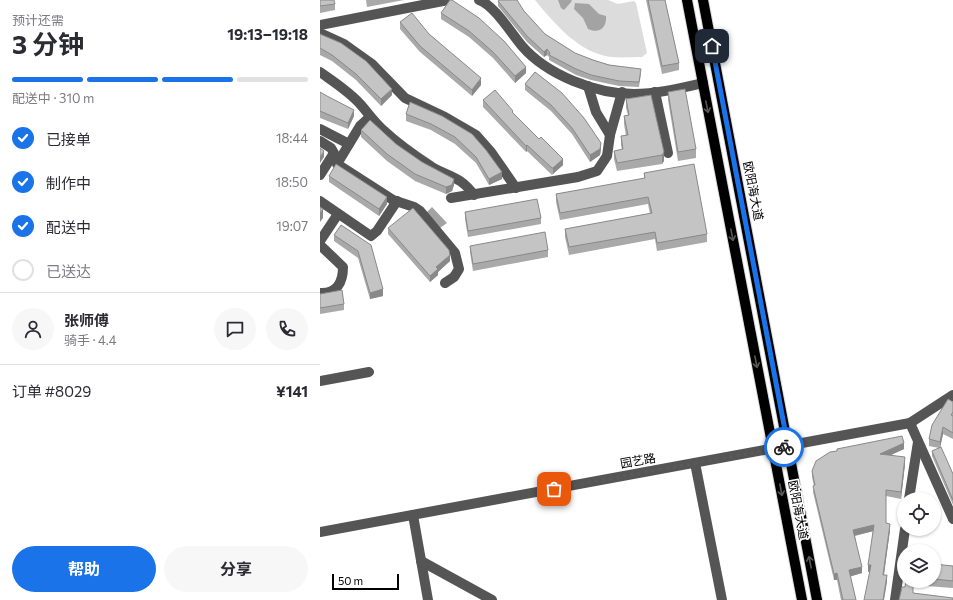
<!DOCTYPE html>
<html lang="zh">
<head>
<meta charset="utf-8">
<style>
  body { margin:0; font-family:Commissioner,"Noto Sans SC",sans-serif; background:#f7f7f7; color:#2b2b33; height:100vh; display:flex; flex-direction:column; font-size:15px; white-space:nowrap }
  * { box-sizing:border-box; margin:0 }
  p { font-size:13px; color:#7c7c81 }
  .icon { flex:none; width:22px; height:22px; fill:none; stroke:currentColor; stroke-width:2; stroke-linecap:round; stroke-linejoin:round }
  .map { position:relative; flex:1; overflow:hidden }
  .sheet { display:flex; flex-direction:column; background:#fff; width:320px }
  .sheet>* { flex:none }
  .fabs { position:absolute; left:577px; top:492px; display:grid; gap:8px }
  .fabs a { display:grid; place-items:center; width:44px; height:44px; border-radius:50%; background:#fff; box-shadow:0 1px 3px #0004; font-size:20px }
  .scale { position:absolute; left:12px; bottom:10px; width:67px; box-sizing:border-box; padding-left:4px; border:2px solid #000; border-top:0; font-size:11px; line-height:14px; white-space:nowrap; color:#000; -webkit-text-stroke:3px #fff; paint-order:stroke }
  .pin { position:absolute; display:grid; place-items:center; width:34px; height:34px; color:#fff; margin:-17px; border-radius:8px; box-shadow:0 2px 6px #0006 }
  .courier { position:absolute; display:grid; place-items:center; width:40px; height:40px; margin:-20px; border:3px solid #1a73e8; border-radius:50%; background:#fff; color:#222; box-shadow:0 1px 5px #0007 }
  .headline em { font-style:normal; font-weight:700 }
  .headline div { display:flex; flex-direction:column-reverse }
  .headline { display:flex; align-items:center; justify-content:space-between; height:68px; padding:0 12px }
  h1 { font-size:26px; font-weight:700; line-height:30px }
  .bar { display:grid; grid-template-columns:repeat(4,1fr); gap:6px 4px; align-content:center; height:48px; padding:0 12px }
  .bar i { height:5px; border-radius:3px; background:#e1e1e2 }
  .bar .on { background:#1a73e8 }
  .bar p { grid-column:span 4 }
  .line { display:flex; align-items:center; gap:10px; padding:0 12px; border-top:1px solid #e1e1e2 }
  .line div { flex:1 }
  .round { display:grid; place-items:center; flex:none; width:42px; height:42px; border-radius:21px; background:#f7f7f7 }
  ol { padding:0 12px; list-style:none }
  li { display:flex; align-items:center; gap:12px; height:44px }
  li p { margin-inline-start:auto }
  li .icon { padding:4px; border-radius:50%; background:#1a73e8; color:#fff; stroke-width:4 }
  li:last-child { color:#7c7c81 }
  li i { width:22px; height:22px; border:2px solid #e1e1e2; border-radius:50% }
  .button { display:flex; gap:8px; margin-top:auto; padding:8px 12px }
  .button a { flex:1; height:46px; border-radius:24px; background:#1a73e8; color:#fff; font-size:16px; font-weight:700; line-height:46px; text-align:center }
  .button a+a { background:#f7f7f7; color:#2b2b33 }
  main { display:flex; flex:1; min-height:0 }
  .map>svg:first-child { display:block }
  .green { fill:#dcdcdc }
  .water { fill:#a3a3a3 }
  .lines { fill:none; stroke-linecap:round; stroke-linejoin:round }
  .major-casing { stroke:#dbdbdb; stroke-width:12 }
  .minor { stroke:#555; stroke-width:10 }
  .major { stroke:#000; stroke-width:10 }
  .wall { fill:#a9a9a9 }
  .shaded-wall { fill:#898989 }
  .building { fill:#c4c4c4; stroke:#898989 }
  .oneway { stroke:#595959 }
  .done { stroke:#595959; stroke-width:4; stroke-dasharray:0 7.2 }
  .route { stroke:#1a73e8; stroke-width:5 }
  .labels { text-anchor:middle; stroke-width:3.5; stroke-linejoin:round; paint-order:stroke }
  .street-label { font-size:12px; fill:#000; stroke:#fff }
</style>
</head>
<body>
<main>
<section class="sheet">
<div class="headline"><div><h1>3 分钟</h1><p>预计还需</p></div><em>19:13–19:18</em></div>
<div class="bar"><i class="on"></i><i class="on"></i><i class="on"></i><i></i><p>配送中 · 310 m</p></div>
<ol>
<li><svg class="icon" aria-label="check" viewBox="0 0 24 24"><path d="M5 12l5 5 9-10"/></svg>已接单<p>18:44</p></li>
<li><svg class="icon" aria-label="check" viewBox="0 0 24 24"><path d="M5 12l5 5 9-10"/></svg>制作中<p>18:50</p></li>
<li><svg class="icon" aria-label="check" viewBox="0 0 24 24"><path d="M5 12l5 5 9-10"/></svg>配送中<p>19:07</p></li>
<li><i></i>已送达</li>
</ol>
<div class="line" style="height:72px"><a class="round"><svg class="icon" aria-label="person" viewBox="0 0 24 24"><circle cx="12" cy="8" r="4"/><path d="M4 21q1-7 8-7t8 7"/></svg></a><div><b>张师傅</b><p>骑手 · 4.4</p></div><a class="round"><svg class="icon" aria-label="chat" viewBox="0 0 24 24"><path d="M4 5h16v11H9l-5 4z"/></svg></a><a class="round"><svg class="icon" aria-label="phone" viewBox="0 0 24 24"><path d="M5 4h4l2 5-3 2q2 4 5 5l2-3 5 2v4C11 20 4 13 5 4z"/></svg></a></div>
<div class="line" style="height:52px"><div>订单 #8029</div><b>¥141</b></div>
<div class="button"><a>帮助</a><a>分享</a></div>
</section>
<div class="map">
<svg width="633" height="600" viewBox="0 0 633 600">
  <rect width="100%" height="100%" fill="#fff"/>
  <!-- green -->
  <path class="green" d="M215,0h73l10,4 16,-3 2,2 11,50 -5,4c-10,0 -21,1 -31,0 -32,-4 -57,-34 -76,-57z"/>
  <!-- water -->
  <g class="water">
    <path d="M238,0h13l1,1 -8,9 -3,-2z"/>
    <path d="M255,3l14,1 10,10 7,2c1,12 -7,18 -18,13l-5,-11 -9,-9z"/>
    <path d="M112,207l15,16 -7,5 -14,-15z"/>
  </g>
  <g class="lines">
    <defs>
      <g id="major">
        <path d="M367,0l115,600"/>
        <path d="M383,0l114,600"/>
      </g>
    </defs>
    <!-- major casing -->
    <use href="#major" class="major-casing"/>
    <!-- minor -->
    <g class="minor">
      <path d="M159,0c15,5 32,33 43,46 25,29 74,48 112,48 23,0 47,-6 69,-11"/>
      <path d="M0,25l128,-25"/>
      <path d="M0,33l24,11 28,20 33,34 40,19 31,18 15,17 25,36"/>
      <path d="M0,72c14,10 30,20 41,33 7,8 13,17 22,25 15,14 32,26 49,37 19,11 28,9 42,28"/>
      <path d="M268,86l8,26 14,23"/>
      <path d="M335,92l13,61"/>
      <path d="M50,117l-10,9 -23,38 56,36 21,7 6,4 35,42 4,16 -5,8 -9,6"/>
      <path d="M0,129l29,15"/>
      <path d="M0,141l11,7 3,5 -14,22"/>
      <path d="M131,198l127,-21 19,-6 10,-15 3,-21 12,-43"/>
      <path d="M0,201l51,35 6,-5 20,-30"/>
      <path d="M0,241l18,-27"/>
      <path d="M0,245l23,22c0,15 -6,27 -23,26"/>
      <path d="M0,381l49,-9"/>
      <path d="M590,423l43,96"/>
      <path d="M375,463l27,137"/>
      <path d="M589,499l9,-57"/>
      <path d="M93,515l15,85"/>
      <path d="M0,532l590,-109 43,-28"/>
      <path d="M101,561l71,39"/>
      <path d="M575,600l10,-71"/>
    </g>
    <!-- major -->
    <use href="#major" class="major"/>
  </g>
  <!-- wall -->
  <g class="wall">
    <path d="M0,0l15,4v6l-15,3z"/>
    <path d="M46,0h38l-37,7z"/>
    <path d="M130,0l76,73 -11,10 -22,-25 -24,-21 -28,-18v-6z"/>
    <path d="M326,0h19l14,63v7l-17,4z"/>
    <path d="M178,1l47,33 30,19 18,7 48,14 -2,13 -20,-1 -28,-6 -15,-5 -27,-15v-3l-2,-2 -3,2 -17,-15 -29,-36z"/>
    <path d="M80,22l29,12 52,51 -9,11 -52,-44 -20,-23z"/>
    <path d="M0,34l72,61 -11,11 -25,-26 -24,-19 -12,-6z"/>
    <path d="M215,72l66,77 -1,6 -10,7 -18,-28 -21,-23 -26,-21v-6z"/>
    <path d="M0,92l34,24 -6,13 -28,-11z"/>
    <path d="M348,92l28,57v9l-18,3 -10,-61z"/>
    <path d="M331,95l13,66 -2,3 -45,7 -3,-12v-8l8,-1 -1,-5v-9h5l-2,-12v-8l4,-1 -2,-7v-9z"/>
    <path d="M163,100l30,14 50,51 -10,9 -1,1 -25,-24 -1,1 -43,-45z"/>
    <path d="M90,102l76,48 16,29 -13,6 -13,-22 -21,-19 -24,-14 -25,-9v-7z"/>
    <path d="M41,130l35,14 58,41 -2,6 -6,3 -31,-13 -28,-20 -26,-24z"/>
    <path d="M324,173l63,61v8l-50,9 -2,-12 -86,16 -4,-18v-8l85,-15 -2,-10 -88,16 -4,-18v-8l88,-15z"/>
    <path d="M9,176l58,28 -8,12 -50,-34z"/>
    <path d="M145,212l76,6v6l-73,13 -3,-18z"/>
    <path d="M68,228l62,33 -12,11v3l-8,7 -42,-48z"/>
    <path d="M14,235l37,10 12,51 -13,3 -12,-41 -24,-17z"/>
    <path d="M150,246l78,4v7l-75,14 -3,-19z"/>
    <path d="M0,294l24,10v6l-24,4z"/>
    <path d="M633,402v37l-10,-5 -3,14 13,26v31l-21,-49v-5l7,-3 -10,-2v-7z"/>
    <path d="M517,449h67l-13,6 14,9 -4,35 -15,-3v27l4,7 -6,45 3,7 -18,-10h-1l5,-41 -18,5 7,37 -12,3 6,24h-15l-4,-20h-3l-21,-88 1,-6 -2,-9v-6l25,-20z"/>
    <path d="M614,564l19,2v22l-40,-3v8l-14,7 6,-13 1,-6h28z"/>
  </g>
  <!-- shaded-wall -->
  <g class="shaded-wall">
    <path d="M227,49v6l-3,2v-5z"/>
    <path d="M206,67v6l-11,10v-7z"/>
    <path d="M161,78v7l-9,11v-6z"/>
    <path d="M72,89v6l-11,11v-7z"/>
    <path d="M34,110v6l-6,13v-6z"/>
    <path d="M281,143v6l-1,6 -10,7v-7z"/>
    <path d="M207,145v6l-1,1v-6z"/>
    <path d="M4,151v6l-4,6v-6z"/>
    <path d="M344,152v9l-2,3v-9z"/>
    <path d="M243,159v6l-10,9v-6z"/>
    <path d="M182,172v7l-13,6v-6z"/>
    <path d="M134,179v6l-2,6 -6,3v-7z"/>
    <path d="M67,197v7l-8,12v-7z"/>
    <path d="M3,209v9l-3,4v-9z"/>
    <path d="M130,255v6l-12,11v3l-8,7v-6l6,-9z"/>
    <path d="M63,289v7l-13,3v-6z"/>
    <path d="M623,427v7l-3,14v-6z"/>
    <path d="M584,443v6l-24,11v-6z"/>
    <path d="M585,457v7l-4,35v-7z"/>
    <path d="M570,524v6l-7,51v-6z"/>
    <path d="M554,525v6l-21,5v-6z"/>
    <path d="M548,565h3v6l-3,1z"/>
    <path d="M542,567v6l-13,4v-7z"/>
    <path d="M517,573v7h-3v-6z"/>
    <path d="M567,575v7l-3,18h-1z"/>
  </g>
  <!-- building -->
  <g class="building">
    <path d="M0,0h14l1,4 -15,2z"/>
    <path d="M130,0h2l27,18 25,23 22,26 -11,9 -22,-24 -24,-21 -28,-18z"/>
    <path d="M180,0h17l7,11 21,23 30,19 18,7 16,5 32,4 -2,13 -20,-1 -28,-6 -15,-6 -27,-14 1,-2 -3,-4 -3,3 -17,-16 -29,-35z"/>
    <path d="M328,0h17l14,63 -17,3z"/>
    <path d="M92,13l17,21 52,44 -9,12 -52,-44 -20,-24z"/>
    <path d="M0,34l21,9 25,18 26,28 -11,10 -25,-25 -24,-19 -12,-7z"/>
    <path d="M215,72l27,21 22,25 17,25 -1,6 -10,6 -18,-27 -21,-23 -26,-21z"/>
    <path d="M365,89l11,60 -18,3 -10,-60z"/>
    <path d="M175,90l18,21 -1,1 27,27 2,-2 22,22 -10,9h-1l-25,-23 -1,1 -43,-46z"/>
    <path d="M0,92l7,4 27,14 -6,13 -28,-12z"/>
    <path d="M331,95l13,57 -2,3 -45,8 -3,-12 9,-2 -2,-13 7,-1 -4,-19 5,-1 -3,-16z"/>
    <path d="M90,102l32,14 30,18 14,16 16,22 -13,7 -13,-22 -21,-20 -24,-13 -25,-10z"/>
    <path d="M50,120l26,24 26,18 32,17 -2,6 -6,2 -31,-13 -28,-20 -26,-24z"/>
    <path d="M0,148l4,3 -4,6z"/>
    <path d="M16,164l51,33 -8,12 -50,-33z"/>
    <path d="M374,164l13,70 -50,9 -2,-11 -86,15 -4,-18 87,-16 -4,-16 -88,16 -4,-19 89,-16 -1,-5z"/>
    <path d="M217,199l4,19 -73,13 -3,-19z"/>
    <path d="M0,207l3,2 -3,4z"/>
    <path d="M93,208l36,42 1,5 -14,12 2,2 -8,7 -42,-48z"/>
    <path d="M21,225l30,20 12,44 -13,4 -12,-42 -24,-16z"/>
    <path d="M225,232l3,18 -75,14 -3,-18z"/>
    <path d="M22,290l2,14 -24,4v-14z"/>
    <path d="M628,399l5,3v10l-2,3 2,1v17l-10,-6 -3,15 -11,-3 3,-14z"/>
    <path d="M582,436l2,7 -24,11 25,3 -4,35 -15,-2v33l4,1 -7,51h4l-4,25h-19l7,-35h-3l6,-40 -21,5 9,37 -13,3 7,30h-13l-6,-27 -3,1 -21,-88 2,-1 -3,-14 4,-10 14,-9 7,-1v-2z"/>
    <path d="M621,447l12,27v26l-21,-49z"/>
    <path d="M614,564l19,2v15l-19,-2z"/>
    <path d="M586,581h7v12l40,5v2h-54l3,-13h3z"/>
  </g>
  <!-- one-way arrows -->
  <defs><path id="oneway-shaft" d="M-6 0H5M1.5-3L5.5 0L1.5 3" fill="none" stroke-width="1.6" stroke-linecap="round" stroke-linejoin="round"/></defs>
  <g class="oneway">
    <use href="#oneway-shaft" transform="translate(387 107) rotate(79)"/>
    <use href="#oneway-shaft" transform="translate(412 235) rotate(79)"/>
    <use href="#oneway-shaft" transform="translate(436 362) rotate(79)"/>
    <use href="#oneway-shaft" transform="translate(461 490) rotate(79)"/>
    <use href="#oneway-shaft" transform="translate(490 562) rotate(-101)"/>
  </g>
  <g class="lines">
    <!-- done -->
    <path class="done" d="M234,489l230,-42"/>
    <!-- route -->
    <path class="route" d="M392,46l76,400 -4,1"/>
  </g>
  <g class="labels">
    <!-- street labels -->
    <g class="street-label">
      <text transform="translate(433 191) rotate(79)" y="4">欧阳海大道</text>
      <text transform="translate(318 461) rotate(-10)" y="4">园艺路</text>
      <text transform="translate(478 510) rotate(79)" y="4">欧阳海大道</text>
    </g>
  </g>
</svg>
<div class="fabs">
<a><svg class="icon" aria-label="locate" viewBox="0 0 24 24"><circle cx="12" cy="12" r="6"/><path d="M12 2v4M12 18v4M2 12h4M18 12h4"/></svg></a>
<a><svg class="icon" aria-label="layers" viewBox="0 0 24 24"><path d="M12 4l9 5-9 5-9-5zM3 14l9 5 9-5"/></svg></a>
</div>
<div class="scale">50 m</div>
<div class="pin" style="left:234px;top:489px;background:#ea580c"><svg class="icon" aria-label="bag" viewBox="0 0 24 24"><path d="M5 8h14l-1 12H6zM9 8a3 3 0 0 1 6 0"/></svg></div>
<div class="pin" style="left:392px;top:46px;background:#1f2937"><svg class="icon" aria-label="home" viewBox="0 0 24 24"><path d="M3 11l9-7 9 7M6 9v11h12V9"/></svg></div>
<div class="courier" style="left:464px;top:447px"><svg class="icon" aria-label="bike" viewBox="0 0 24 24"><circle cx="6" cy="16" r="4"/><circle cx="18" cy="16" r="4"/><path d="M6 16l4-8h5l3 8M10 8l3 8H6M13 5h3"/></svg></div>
</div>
</main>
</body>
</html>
